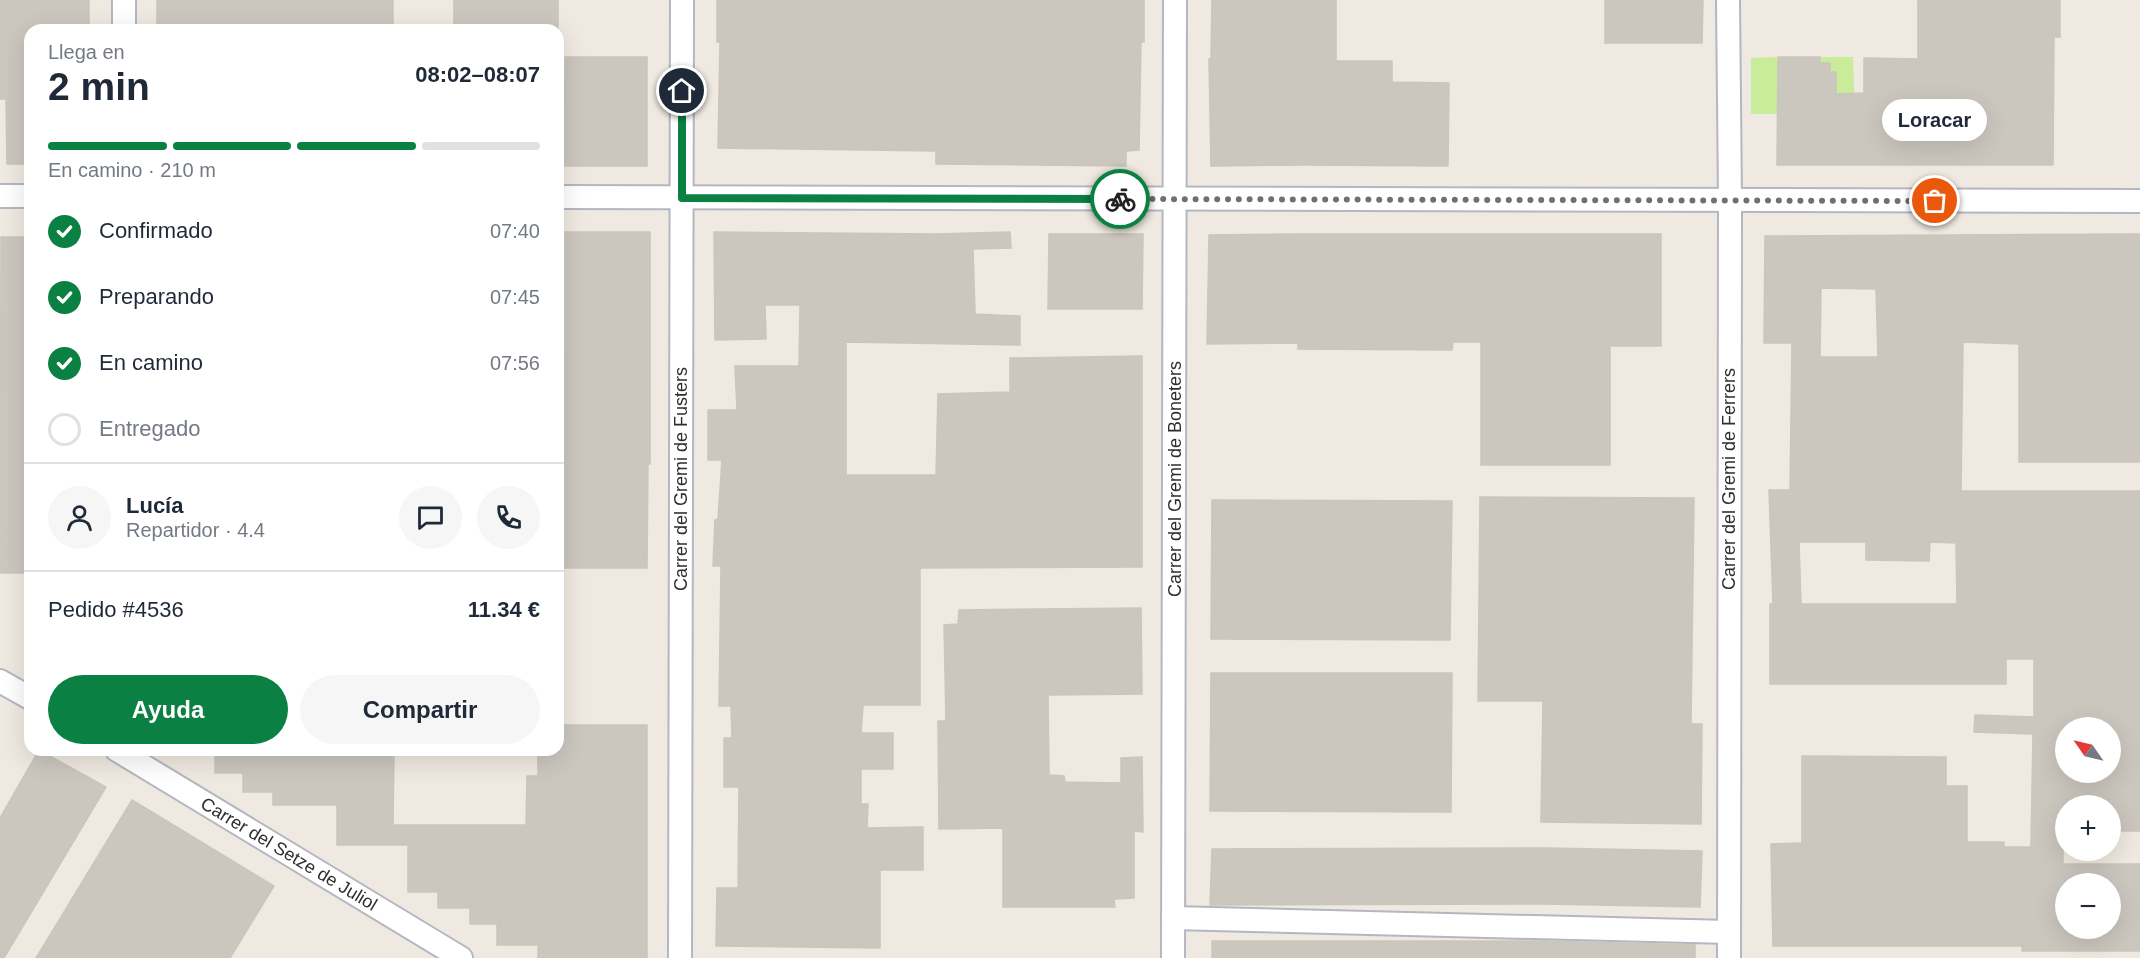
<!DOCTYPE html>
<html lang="es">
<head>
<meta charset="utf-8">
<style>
  body { margin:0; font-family:Arial,sans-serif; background:#f6f6f7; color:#1f2937; height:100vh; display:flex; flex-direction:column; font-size:22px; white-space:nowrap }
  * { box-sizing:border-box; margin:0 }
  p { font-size:20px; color:#747a83 }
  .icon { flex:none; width:33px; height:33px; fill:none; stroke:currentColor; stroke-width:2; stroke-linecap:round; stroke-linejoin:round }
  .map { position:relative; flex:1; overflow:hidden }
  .sheet { position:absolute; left:24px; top:24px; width:540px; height:732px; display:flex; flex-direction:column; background:#fff; border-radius:18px; box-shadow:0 6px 24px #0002 }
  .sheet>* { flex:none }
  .needle { width:39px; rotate:304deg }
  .fabs { position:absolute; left:2055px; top:717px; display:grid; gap:12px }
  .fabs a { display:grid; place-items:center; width:66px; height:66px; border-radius:50%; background:#fff; box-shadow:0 6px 24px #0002; font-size:30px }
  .pin { position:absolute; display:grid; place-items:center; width:51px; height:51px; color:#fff; margin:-26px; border:3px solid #fff; border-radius:50%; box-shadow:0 2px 6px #0007 }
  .courier { position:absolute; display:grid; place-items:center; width:60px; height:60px; margin:-30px; border:4px solid #0b8043; border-radius:50%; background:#fff; color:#222; box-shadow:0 2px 8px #0007 }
  .bubble { position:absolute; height:42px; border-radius:21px; background:#fff; box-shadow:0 6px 24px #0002; font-size:20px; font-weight:700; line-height:42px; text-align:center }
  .summary em { font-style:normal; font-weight:700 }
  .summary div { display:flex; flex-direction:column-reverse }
  .summary { display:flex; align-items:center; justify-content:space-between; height:102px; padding:0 24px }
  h1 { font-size:39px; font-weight:700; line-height:45px }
  .bar { display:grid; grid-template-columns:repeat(4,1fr); gap:9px 6px; align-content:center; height:72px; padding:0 24px }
  .bar i { height:8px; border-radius:4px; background:#e0e1e3 }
  .bar .active { background:#0b8043 }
  .bar p { grid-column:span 4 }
  .line { display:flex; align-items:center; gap:15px; padding:0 24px; border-top:2px solid #e0e1e3 }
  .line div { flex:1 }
  .round { display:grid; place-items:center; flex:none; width:63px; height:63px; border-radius:32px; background:#f6f6f7 }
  ol { padding:0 24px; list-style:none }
  li { display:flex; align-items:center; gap:18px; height:66px }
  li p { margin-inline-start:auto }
  li .icon { padding:6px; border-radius:50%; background:#0b8043; color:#fff; stroke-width:4 }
  li:last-child { color:#747a83 }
  li i { width:33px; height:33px; border:3px solid #e0e1e3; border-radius:50% }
  .primary-button { display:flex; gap:12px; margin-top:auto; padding:12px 24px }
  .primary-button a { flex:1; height:69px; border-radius:36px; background:#0b8043; color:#fff; font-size:24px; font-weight:700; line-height:69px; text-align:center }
  .primary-button a+a { background:#f6f6f7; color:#1f2937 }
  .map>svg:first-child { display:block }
  .pitch { fill:#c9ec9a }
  .building { fill:#cbc7bf; stroke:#cbc5ba; stroke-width:1.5; fill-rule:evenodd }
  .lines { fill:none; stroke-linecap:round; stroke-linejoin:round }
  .minor-casing { stroke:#b4b7c1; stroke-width:26 }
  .minor { stroke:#fff; stroke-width:22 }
  .done { stroke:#726f6d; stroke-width:6; stroke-dasharray:0 10.8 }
  .route { stroke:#0b8043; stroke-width:8 }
  .labels { text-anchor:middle; stroke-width:6; stroke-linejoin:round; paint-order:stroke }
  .street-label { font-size:18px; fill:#2e2e2e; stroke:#fff }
</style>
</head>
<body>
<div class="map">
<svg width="2140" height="958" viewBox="0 0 2140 958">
  <rect width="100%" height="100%" fill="#efe9e1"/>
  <!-- pitch -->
  <path class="pitch" d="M1778,57h75l2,57h-104v-56z"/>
  <!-- building -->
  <g class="building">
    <path d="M0,0h89v30h-59v134h-23l-1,-65h-6z"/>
    <rect x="157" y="0" width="236" height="30"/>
    <rect x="454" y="0" width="104" height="30"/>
    <path d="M717,0h427v42h-3l-2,108 -13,1v15l-190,-2v-13l-218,-3 2,-106h-3z"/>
    <path d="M1212,0h124v61h56v21l57,1 -1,83 -143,-1 -94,1 -2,-107h2z"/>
    <path d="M1605,0h98l-1,43h-97z"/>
    <path d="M1918,0h142v37h-6l-1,128h-276l1,-108h42v6h10v9h6v22l28,-1v-35l54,1z"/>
    <path d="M565,57h82v109h-83z"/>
    <path d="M565,232h85v232h-2l-1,104h-89v-212h7z"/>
    <path d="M714,232l222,2 74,-2 1,16 -38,1 2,65 45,2v29l-174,-3v133h90l2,-81 72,-2v-34l132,-2v211l-222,1v137h-57l-2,28h32v36h-32v35h7l-1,24 56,-1v43h-43v78l-164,-2 1,-58h21l1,-101h-15v-49h8l-1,-32h-12l2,-140h-8l2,-46 3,-1 4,-59h-14v-50h29l-2,-44h64l1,-61h-35l1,34 -51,1z"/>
    <path d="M1049,234h94l-1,75h-94z"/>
    <path d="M1298,234h363v112h-51v119h-129v-123h-28l-1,8 -154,-1v-6l-91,1 2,-109z"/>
    <path d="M2140,234v228h-121v-118l-56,-2 -2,149h179v340h-30v-25h-44v24h-3v34h77v87h-118v-5h-249l-2,-102 31,-1v-87l144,1v29h21v56h37v5h27l2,-113 -59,-2 1,-17 59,2v-58h-28v25h-236v-80h3l-4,-114h21l2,-147h-28l1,-107zM1821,288l55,1 2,68h-58zM1799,542h67v18l63,1 1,-19 26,1 1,61h-156zM2066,728h44v44h-44zM2066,884h44v44h-44z"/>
    <path d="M1,237h29v336h-30z"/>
    <path d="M1480,497l214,1 -3,226h11l-1,100 -160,-2 2,-121h-65z"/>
    <path d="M1212,500l240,1 -2,139 -239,-1z"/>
    <path d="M1141,608l1,86 -94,1 1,80 15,1 1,6 56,1v-25l21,-1 1,75 -9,-1v67l-20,1 1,8h-112v-79l-64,1 -1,-108h8l-2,-96 14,-1 1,-14z"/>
    <path d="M1211,673h241l-1,139 -241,-1z"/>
    <path d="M558,725h89v233h-109v-13h-41v-21h-27v-16h-32v-16h-30v-47h-71v-40h-64v-13h-30v-19h-28v-23h179l-1,75h133l1,-49h11v-26h20z"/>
    <path d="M39,750l67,37 -102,171h-4v-140z"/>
    <path d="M132,800l142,86 -44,72h-194z"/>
    <path d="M1547,848l155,3 -2,56 -155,-3 -335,1 2,-56z"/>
    <path d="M1212,941h330l153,4v13h-483z"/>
  </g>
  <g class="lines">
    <defs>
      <g id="minor">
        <path d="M1728,0l2,200 -1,758"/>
        <path d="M124,30v-30"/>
        <path d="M0,196h30"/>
        <path d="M558,197l1582,4"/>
        <path d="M0,681l30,17"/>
        <path d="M117,750l344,208"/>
        <path d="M1173,918l556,14"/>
        <path d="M680,958l2,-958"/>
        <path d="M1173,958l2,-958"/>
      </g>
    </defs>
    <!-- minor casing -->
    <use href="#minor" class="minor-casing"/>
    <!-- minor -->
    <use href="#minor" class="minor"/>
  </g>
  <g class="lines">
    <!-- done -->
    <path class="done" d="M1120,199l815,2"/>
    <!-- route -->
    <path class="route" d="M682,91v107l438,1"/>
  </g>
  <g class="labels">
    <!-- street labels -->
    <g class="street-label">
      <text transform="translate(681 479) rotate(-90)" y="6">Carrer del Gremi de Fusters</text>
      <text transform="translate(1175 479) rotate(-90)" y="6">Carrer del Gremi de Boneters</text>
      <text transform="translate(1729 479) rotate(-90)" y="6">Carrer del Gremi de Ferrers</text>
      <text transform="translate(289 854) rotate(31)" y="6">Carrer del Setze de Juliol</text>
    </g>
  </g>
</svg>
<div class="fabs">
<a><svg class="needle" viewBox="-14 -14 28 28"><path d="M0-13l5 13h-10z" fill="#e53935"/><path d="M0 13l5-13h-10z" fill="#747a83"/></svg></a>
<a>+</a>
<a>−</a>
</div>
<div class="pin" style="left:1935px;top:201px;background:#ea580c"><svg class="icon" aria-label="bag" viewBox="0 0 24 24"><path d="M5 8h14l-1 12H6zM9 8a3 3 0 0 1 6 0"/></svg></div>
<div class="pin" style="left:682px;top:91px;background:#1f2937"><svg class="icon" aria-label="home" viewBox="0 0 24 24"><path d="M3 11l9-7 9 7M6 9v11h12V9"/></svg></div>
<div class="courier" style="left:1120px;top:199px"><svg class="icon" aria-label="bike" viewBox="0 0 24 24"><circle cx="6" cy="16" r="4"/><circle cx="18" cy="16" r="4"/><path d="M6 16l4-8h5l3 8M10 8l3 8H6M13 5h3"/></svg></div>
<div class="bubble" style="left:1882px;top:99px;width:105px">Loracar</div>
<section class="sheet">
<div class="summary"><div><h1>2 min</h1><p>Llega en</p></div><em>08:02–08:07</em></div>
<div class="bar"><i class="active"></i><i class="active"></i><i class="active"></i><i></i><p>En camino · 210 m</p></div>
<ol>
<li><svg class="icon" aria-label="check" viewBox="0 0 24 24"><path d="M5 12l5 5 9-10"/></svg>Confirmado<p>07:40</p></li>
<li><svg class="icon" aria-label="check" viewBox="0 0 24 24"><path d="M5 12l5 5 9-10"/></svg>Preparando<p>07:45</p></li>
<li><svg class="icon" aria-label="check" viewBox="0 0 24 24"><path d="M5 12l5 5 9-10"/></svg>En camino<p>07:56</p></li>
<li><i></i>Entregado</li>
</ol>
<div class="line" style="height:108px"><a class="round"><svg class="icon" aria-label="person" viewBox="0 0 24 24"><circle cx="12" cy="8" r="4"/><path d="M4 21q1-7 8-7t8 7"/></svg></a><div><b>Lucía</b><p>Repartidor · 4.4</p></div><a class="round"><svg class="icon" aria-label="chat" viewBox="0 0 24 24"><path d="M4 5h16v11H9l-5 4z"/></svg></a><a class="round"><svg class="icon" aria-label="phone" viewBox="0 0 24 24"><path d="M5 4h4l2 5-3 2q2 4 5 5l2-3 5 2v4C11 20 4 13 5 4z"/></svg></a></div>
<div class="line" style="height:78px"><div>Pedido #4536</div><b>11.34 €</b></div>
<div class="primary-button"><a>Ayuda</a><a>Compartir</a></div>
</section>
</div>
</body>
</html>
